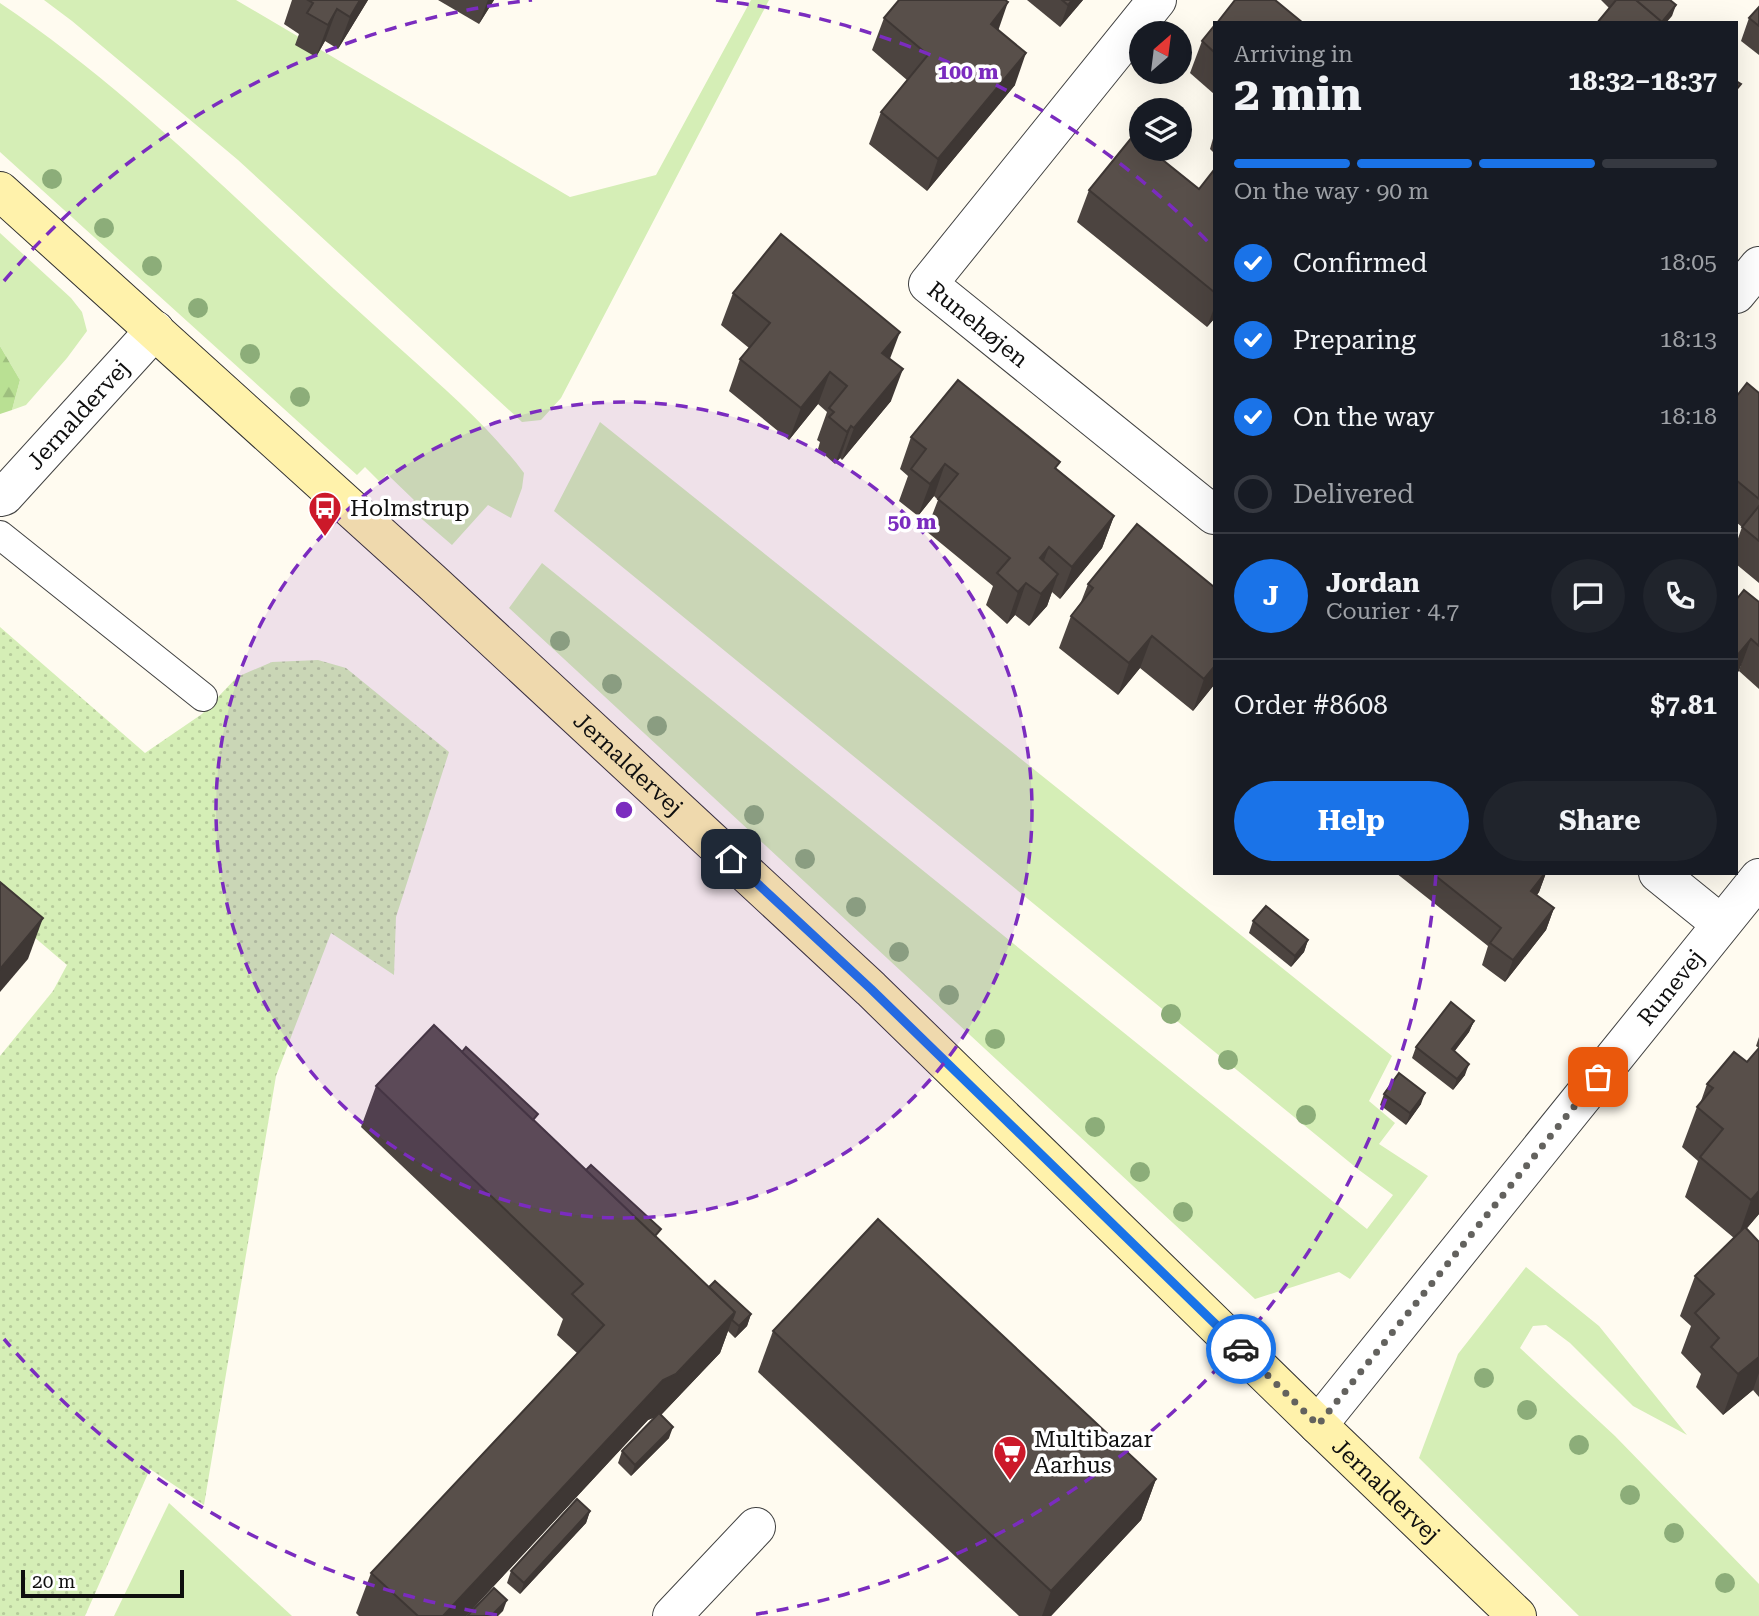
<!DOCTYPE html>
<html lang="en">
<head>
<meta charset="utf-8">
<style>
  body { margin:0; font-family:"Roboto Serif",serif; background:#20242c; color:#f1f3f6; height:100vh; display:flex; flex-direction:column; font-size:26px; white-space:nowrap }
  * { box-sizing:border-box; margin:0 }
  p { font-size:23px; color:#9ea1a6 }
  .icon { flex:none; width:38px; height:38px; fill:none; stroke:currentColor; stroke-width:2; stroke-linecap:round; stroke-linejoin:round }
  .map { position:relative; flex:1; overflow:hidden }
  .panel { position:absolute; left:1213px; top:21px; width:525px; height:854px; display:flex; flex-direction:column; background:#171b24; border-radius:0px; box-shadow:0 7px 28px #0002 }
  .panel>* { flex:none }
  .needle { width:46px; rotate:28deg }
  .controls { position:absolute; left:1129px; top:21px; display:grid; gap:14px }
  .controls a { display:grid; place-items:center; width:63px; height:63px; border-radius:50%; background:#171b24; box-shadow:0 7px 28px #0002; font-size:35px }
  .scale { position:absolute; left:21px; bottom:18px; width:163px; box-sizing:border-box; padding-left:7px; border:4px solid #0f0f0f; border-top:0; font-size:19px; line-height:24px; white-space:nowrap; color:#0f0f0f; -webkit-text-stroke:5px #fff; paint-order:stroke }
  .pin { position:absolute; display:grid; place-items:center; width:60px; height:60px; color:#fff; margin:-30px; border-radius:14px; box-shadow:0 4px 10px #0006 }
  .courier { position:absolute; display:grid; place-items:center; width:70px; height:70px; margin:-35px; border:5px solid #1a73e8; border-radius:50%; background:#fff; color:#222; box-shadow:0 2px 9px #0007 }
  .summary em { font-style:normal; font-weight:700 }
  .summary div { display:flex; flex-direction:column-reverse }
  .summary { display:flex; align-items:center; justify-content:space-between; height:119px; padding:0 21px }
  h1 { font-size:46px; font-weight:700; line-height:52px }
  .bar { display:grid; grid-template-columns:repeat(4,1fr); gap:10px 7px; align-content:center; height:84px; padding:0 21px }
  .bar i { height:9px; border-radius:5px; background:#363941 }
  .bar .on { background:#1a73e8 }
  .bar p { grid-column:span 4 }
  .line { display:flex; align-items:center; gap:18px; padding:0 21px; border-top:2px solid #363941 }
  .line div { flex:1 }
  .round { display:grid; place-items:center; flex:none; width:74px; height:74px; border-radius:37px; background:#20242c }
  ol { padding:0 21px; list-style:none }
  li { display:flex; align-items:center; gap:21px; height:77px }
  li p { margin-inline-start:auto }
  li .icon { padding:7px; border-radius:50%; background:#1a73e8; color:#fff; stroke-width:4 }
  li:last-child { color:#9ea1a6 }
  li i { width:38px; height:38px; border:4px solid #363941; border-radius:50% }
  .cta { display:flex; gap:14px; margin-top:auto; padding:14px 21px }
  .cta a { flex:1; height:80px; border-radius:42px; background:#1a73e8; color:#fff; font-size:28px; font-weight:700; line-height:80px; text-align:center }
  .cta a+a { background:#20242c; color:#f1f3f6 }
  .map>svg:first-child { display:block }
  .grass { fill:#d5eeb6 }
  .forest { fill:url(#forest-firs) }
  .park { fill:url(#park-dots) }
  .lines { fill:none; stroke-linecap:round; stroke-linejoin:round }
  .lane-casing { stroke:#424242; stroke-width:30 }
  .street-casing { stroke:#424242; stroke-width:40 }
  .secondary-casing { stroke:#313131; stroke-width:40 }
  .lane { stroke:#fff; stroke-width:28 }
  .street { stroke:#fff; stroke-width:38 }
  .secondary { stroke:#fff2ab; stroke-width:38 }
  .tree { fill:#8cad79 }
  .wall { fill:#4c4440 }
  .shaded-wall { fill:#3e3734 }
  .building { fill:#584f4a; stroke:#3e3734; stroke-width:2 }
  .done { stroke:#63625e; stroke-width:7; stroke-dasharray:0 12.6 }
  .route { stroke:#1a73e8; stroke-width:9 }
  .ring { fill:none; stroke:#7b2cbf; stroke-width:3.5; stroke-dasharray:12 9 }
  .labels { text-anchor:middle; stroke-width:7; stroke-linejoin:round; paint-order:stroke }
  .street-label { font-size:23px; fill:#0f0f0f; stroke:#fff }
  .poi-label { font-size:23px; fill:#0f0f0f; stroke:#fff; text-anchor:start }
  .centre { fill:#7b2cbf; stroke:#fff; stroke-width:3.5 }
  .ring-label { font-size:21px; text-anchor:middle; font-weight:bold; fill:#7b2cbf; stroke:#fff; stroke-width:7; stroke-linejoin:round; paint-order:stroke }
</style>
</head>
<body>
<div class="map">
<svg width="1759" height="1616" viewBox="0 0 1759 1616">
  <defs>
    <pattern id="forest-firs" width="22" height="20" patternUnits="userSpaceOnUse" patternTransform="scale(1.75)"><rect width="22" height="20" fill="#b9e093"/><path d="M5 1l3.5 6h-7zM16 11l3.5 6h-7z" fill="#9ebf7e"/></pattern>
    <pattern id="park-dots" width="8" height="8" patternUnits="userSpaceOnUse" patternTransform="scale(1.75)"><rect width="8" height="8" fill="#d5eeb6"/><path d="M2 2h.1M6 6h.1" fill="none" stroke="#b6cb9b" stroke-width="1.8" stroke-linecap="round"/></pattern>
  </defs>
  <rect width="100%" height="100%" fill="#fffbf0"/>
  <!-- grass -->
  <g class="grass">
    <path d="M44,0h192l334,197 86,-22 95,-175h18l-208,398 -20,22 -19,2 -284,-262 -166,-139z"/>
    <path d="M0,3c122,82 226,187 334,286 24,21 47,43 71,64 42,38 85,75 119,120l-2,15 -11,30 -23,-13 -36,40 -43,-37 5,-8 -27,-26 -7,8 -15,-15 -8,8 -357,-323z"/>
    <path d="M0,233l71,65 11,14 5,19 -20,27 -41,47 -14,5 8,-30 -20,-34z"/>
    <path d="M600,422l792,634 -23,45 26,22 -16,21 49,32 -78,103 -11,-7 -84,27 -746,-691 33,-45 825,666 26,-34 -34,-25 -805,-659z"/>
    <path d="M1526,1267l73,59 88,109 -54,-29 -63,-63 -24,-18 -13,1 -13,22 95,88 144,148v32h-180l-160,-158 39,-104z"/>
    <path d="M169,1503l123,113h-178z"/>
  </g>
  <!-- forest -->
  <path class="forest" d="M0,346l20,34 -8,30 -12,4z"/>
  <!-- park -->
  <path class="park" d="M0,627l145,126 57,-39 35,-37 35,-15 46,-2 28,8 103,84 -53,165 -2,58 -63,-42 -55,143 -72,429 -54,-36 -65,147h-85v-560l53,-65 14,-26 -67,-57z"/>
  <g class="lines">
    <defs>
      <path id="lane" d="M0,535l203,162"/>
      <g id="street">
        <path id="s1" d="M1157,0l-229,284 286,231"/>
        <path d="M1736,294l23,-28"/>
        <path id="s2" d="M0,497l4,-1 151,-166"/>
        <path d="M1658,873l63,51"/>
        <path id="s3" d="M1318,1425l441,-547"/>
        <path d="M672,1616l84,-89"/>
      </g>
      <g id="secondary">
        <path id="s4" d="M0,191l432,391 439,407 447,436 199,191"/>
      </g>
    </defs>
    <!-- lane casing -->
    <use href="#lane" class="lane-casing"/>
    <!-- street casing -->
    <use href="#street" class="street-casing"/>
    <!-- secondary casing -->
    <use href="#secondary" class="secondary-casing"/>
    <!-- lane -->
    <use href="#lane" class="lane"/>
    <!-- street -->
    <use href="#street" class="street"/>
    <!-- secondary -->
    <use href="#secondary" class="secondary"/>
  </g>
  <!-- trees -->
  <g class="tree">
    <circle cx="52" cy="179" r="10"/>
    <circle cx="104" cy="228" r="10"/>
    <circle cx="152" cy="266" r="10"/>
    <circle cx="198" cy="308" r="10"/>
    <circle cx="250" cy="354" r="10"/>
    <circle cx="300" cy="397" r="10"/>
    <circle cx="560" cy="641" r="10"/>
    <circle cx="612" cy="684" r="10"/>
    <circle cx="657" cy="726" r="10"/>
    <circle cx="754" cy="815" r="10"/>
    <circle cx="805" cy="859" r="10"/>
    <circle cx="856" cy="907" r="10"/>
    <circle cx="899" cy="952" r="10"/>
    <circle cx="949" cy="995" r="10"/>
    <circle cx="1171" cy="1014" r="10"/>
    <circle cx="995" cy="1039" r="10"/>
    <circle cx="1228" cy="1060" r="10"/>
    <circle cx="1306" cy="1115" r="10"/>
    <circle cx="1095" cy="1127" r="10"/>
    <circle cx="1140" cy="1172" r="10"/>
    <circle cx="1183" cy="1212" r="10"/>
    <circle cx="1484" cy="1378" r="10"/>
    <circle cx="1527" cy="1410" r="10"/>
    <circle cx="1579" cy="1445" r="10"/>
    <circle cx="1630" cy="1495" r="10"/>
    <circle cx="1674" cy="1533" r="10"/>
    <circle cx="1725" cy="1583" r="10"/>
  </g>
  <!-- wall -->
  <g class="wall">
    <path d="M292,0h76l-30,49 -13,-8 -9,16 -21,-12 4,-11 -15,-10z"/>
    <path d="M438,0h56l-15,24z"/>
    <path d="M1027,0h56l-23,27z"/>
    <path d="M1601,0h69l2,16 -63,-8z"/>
    <path d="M1759,7v48l-18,-14 8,-23z"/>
    <path d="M884,18l114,12 17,55 -88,106 -58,-47 12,-32 26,-32 -35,-30z"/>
    <path d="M1214,26v68l-24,-21 12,-32z"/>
    <path d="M1214,135v18l-4,-4z"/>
    <path d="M1214,170v149l-7,8 -130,-105 12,-32 110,-1z"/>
    <path d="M733,293l157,66 1,42 -49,59 -2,-2 -5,6 -17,-15 2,-7 -3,-2 10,-28 -9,-8 -29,36 -60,-49 11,-32 9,-11 -28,-23z"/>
    <path d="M1759,393v190l-23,-19v-20l6,-17 -6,-5v-125z"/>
    <path d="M911,437l146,32 57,47 -12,32 -42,51 -8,-7 -5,14 -18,20 -14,-11 -8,9 -21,-19 7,-19 -67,-55 12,-31 -4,-4 -16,20 -19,-15 9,-25 -8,-7z"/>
    <path d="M1088,584l126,101 -21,26 -53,-43 -22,27 -59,-47 12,-32 10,-14z"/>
    <path d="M1759,602v87l-20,-18z"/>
    <path d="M1396,873h150l-7,19 -2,3 17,13 -8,22 -41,52 -23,-17 6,-19z"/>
    <path d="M1253,921l55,19 -4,12 -13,15 -42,-34z"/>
    <path d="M1474,1021l-5,11 -15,20 11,23 -12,15 -41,-32 4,-11z"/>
    <path d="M1759,1037v177l-13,15 13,13v155l-6,-7 -30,25 -27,-28 5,-13 -20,-21 10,-27 -11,-10 15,-40 39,-38 -49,-41 13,-36 -16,-14 15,-40 3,-3 7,-20 40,-22 12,-14 -3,-2z"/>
    <path d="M376,1086l159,36 174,165 42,27 -4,12 -12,12 -7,-7 -8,22 -59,62 8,23 -38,38 -13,-13 4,-12 33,-34 -7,3 -182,196h-107l-3,-3 15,-40 206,-220 -20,-18 6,-16 -202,-192z"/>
    <path d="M1384,1094l37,10 -15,21 -26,-20z"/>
    <path d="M773,1331l383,148 -15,41 -90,96h-32l-261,-244z"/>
    <path d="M590,1511l-4,12 -66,71 -13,-11 4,-12z"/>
  </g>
  <!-- shaded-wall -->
  <g class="shaded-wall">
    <path d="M360,0h8l-30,49 12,-32z"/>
    <path d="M488,0h6l-15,24z"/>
    <path d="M1072,0h11l-23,27 8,-22z"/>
    <path d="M1008,2l-11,32 -6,-10z"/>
    <path d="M1676,5l-4,11 -6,7h-5z"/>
    <path d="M337,9l-12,32 -9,16 12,-32z"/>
    <path d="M1026,53l-11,32 -88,106 11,-32z"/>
    <path d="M1214,308v11l-7,8z"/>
    <path d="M900,332l-12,32 -6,-11z"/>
    <path d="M903,369l-12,32 -49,59 12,-32z"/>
    <path d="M830,372l-12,32 -29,36 12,-32z"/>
    <path d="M851,426l-11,32 -5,6 12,-32z"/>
    <path d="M945,464l-11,32 -16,20 12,-32z"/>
    <path d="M1114,516l-12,32 -42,51 12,-32z"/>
    <path d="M1049,547l-12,32 3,-21z"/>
    <path d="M1058,574l-11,32 -18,20 12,-32z"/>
    <path d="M1026,583l-11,32 -8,9 11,-32z"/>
    <path d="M1152,636l-12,32 -22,27 11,-32z"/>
    <path d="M1751,639l-12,32 -3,3v-17z"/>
    <path d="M1214,667v18l-21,26 11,-32z"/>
    <path d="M1545,873h1l-7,19 -16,21 8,-22z"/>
    <path d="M1554,908l-8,22 -41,52 8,-22z"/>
    <path d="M43,918l-15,41 -28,33v-23z"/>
    <path d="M1308,940l-4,12 -13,15 4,-11z"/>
    <path d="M1474,1021l-5,11 -22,29 5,-12z"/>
    <path d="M1469,1064l-4,11 -12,15 4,-11z"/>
    <path d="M1425,1093l-4,11 -15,21 4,-12z"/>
    <path d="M1759,1191v23l-22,26 14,-40z"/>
    <path d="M735,1312l-15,41 -59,62 -13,5 -182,196h-23l220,-236z"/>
    <path d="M751,1314l-4,12 -12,12 4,-12z"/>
    <path d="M1759,1357v16l-6,17 -30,25 15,-41z"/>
    <path d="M673,1427l-4,11 -38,38 4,-11z"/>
    <path d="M1156,1479l-15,41 -90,96h-9l9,-25z"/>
    <path d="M590,1511l-4,12 -66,71 4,-11z"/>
    <path d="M507,1600l-4,11 -5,5h-7z"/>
  </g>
  <!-- building -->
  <g class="building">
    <path d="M308,0h52l-10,17 -13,-8 -9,16 -21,-12 6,-10z"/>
    <path d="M899,0h106l3,2 -17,22 35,29 -88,106 -57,-47 47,-57 -44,-37z"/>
    <path d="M1062,0h10l-4,5z"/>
    <path d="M1235,0h40l28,23h-86z"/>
    <path d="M1616,0h20l28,23h-67z"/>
    <path d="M1636,0h34l6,5 -14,17z"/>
    <path d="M1759,7v19l-10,-8z"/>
    <path d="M1214,26v26l-12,-11z"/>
    <path d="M1736,81l5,3 -5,6z"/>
    <path d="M1133,136l8,6v7h8l50,40 15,-19v122l-125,-102z"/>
    <path d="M781,234l119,98 -18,21 21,16 -49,59 -3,-2 -4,6 -18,-15 5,-5 -5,-4 18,-22 -17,-14 -29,36 -61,-49 30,-36 -37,-30z"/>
    <path d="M958,380l102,82 -5,6 59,48 -42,51 -23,-20 -9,11 18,16 -17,20 -15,-11 -8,9 -21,-19 13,-15 -72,-59 20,-25 -13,-10 -15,20 -19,-15 15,-20 -15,-12z"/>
    <path d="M1747,383l12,10v106l-23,-19v-83z"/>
    <path d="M1759,506v35l-17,-14z"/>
    <path d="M1137,524l77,63v80l-10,12 -52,-43 -23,27 -58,-47 22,-28 -5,-4z"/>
    <path d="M1744,590l15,12v44l-8,-7 -15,18v-57z"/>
    <path d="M1432,873h113l-14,18 23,17 -41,52 -23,-17 11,-15z"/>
    <path d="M0,882l43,36 -43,51z"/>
    <path d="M1266,906l42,34 -13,16 -42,-35z"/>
    <path d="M1451,1002l23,19 -22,28 17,15 -12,15 -41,-32z"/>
    <path d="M434,1025l301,287 -59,62 -13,6 -220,236h-25l-47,-43 233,-248 -32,-31 11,-10 -207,-198z"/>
    <path d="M466,1047l72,67 -5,6 -71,-68z"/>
    <path d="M1759,1048v143l-8,9 -51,-43 23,-28 -26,-22 16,-19 -6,-4 27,-32 13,10z"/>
    <path d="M1399,1073l26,20 -15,20 -26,-19z"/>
    <path d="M591,1165l70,64 -6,7 -69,-66z"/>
    <path d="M878,1219l278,260 -105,112 -278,-260z"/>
    <path d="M1745,1227l14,15v115l-21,17 -27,-27 8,-9 -24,-25 19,-19 -19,-18z"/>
    <path d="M715,1281l36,33 -12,12 -7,-6 3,-8 -26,-25z"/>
    <path d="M659,1413l14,14 -38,38 -13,-14z"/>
    <path d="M577,1499l13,12 -66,72 -13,-12z"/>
    <path d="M494,1588l13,12 -16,16h-24z"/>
  </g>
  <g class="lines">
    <!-- done -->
    <path class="done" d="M1241,1349l77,76 280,-348"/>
    <!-- route -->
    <path class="route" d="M731,859l140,130 370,360"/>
  </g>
  <!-- distance rings -->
  <circle cx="624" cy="810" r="408" fill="#7b2cbf" fill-opacity=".12"/>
  <g class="ring">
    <circle cx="624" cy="810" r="408"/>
    <path d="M1436 874A815 815 0 0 1 751 1615M497 1615A815 815 0 0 1 4 1339M4 281A815 815 0 0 1 532 0M716 0A815 815 0 0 1 1210 244"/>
  </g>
  <!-- icons -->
  <defs>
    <symbol id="bus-pin" viewBox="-11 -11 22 30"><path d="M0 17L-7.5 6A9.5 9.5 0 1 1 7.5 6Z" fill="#cc192a" stroke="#fff"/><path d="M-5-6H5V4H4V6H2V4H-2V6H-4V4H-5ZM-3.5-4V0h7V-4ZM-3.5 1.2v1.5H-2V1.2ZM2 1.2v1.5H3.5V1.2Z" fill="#fff"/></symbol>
    <symbol id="supermarket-pin" viewBox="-11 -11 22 30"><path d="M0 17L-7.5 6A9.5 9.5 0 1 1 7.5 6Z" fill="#cc192a" stroke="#fff"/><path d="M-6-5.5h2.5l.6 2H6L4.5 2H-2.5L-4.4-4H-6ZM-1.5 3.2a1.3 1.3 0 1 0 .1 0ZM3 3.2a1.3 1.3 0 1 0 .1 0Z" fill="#fff"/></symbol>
  </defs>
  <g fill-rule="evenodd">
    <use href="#bus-pin" x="306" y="489" width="38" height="52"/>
    <use href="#supermarket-pin" x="991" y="1433" width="38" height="52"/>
  </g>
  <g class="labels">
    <!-- street labels -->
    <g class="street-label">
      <text dy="8" stroke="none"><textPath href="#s1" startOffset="429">Runehøjen</textPath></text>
      <text dy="8" stroke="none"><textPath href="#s2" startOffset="114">Jernaldervej</textPath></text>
      <text dy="8" stroke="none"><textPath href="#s4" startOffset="850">Jernaldervej</textPath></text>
      <text dy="8" stroke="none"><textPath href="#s3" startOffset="562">Runevej</textPath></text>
      <text dy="8" stroke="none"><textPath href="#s4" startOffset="1900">Jernaldervej</textPath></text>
    </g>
    <!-- poi labels -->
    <g class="poi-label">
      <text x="350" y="516">Holmstrup</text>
      <text x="1034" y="1447">Multibazar<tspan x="1034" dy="26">Aarhus</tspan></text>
    </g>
  </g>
  <circle cx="624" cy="810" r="10" class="centre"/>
  <g class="ring-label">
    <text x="968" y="79">100 m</text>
    <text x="912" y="529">50 m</text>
  </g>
</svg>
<div class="controls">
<a><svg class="needle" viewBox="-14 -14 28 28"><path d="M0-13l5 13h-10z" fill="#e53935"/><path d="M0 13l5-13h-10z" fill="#9ea1a6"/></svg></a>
<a><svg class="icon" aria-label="layers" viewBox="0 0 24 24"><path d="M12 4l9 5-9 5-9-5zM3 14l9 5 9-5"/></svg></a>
</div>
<div class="scale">20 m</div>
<div class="pin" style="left:1598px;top:1077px;background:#ea580c"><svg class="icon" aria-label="bag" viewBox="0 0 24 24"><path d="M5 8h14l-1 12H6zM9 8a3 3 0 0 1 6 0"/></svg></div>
<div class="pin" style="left:731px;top:859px;background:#1f2937"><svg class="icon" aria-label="home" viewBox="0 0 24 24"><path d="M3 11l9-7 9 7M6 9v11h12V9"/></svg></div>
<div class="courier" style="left:1241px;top:1349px"><svg class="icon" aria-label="car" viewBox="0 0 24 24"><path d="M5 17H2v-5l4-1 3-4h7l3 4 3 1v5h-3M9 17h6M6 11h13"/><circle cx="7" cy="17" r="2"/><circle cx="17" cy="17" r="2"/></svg></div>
<section class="panel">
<div class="summary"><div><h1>2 min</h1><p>Arriving in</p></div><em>18:32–18:37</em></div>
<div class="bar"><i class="on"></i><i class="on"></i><i class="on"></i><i></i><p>On the way · 90 m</p></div>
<ol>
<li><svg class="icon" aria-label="check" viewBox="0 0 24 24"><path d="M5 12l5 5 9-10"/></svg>Confirmed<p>18:05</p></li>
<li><svg class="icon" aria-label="check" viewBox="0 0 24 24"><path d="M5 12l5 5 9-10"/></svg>Preparing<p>18:13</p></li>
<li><svg class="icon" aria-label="check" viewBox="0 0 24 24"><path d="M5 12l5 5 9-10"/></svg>On the way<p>18:18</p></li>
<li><i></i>Delivered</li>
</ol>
<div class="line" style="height:126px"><b class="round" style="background:#1a73e8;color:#fff">J</b><div><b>Jordan</b><p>Courier · 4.7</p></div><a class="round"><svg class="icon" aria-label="chat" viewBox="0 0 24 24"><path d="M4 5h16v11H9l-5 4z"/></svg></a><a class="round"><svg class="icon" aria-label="phone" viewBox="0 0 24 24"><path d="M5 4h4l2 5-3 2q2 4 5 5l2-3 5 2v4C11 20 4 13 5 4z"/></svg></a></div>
<div class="line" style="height:91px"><div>Order #8608</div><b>$7.81</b></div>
<div class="cta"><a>Help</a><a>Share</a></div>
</section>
</div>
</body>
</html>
